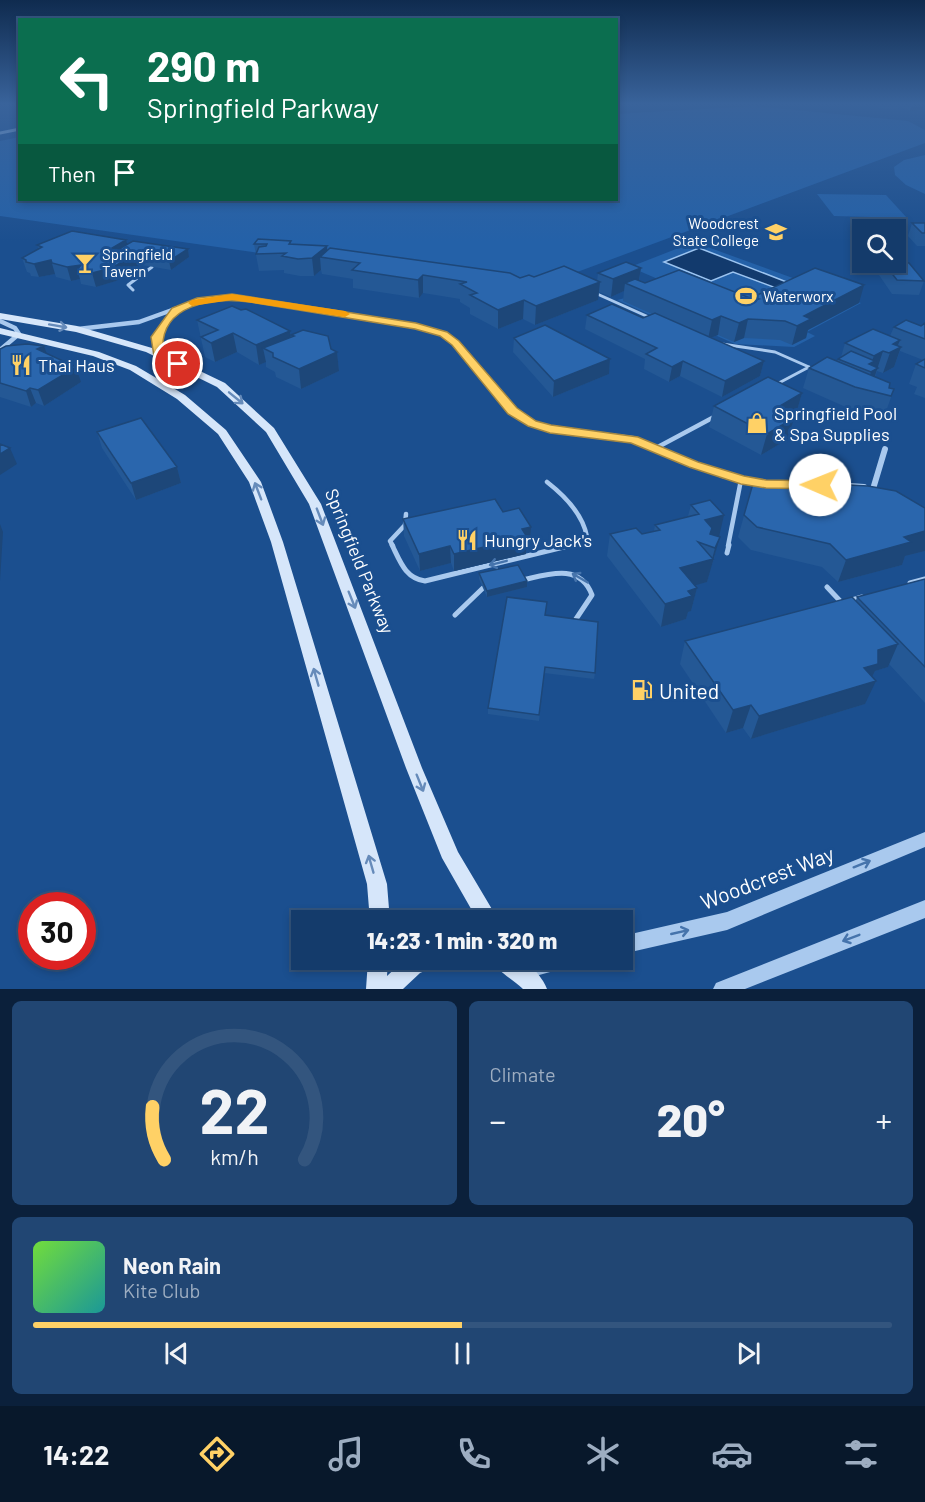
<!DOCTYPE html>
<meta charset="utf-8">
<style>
body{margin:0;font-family:Barlow,sans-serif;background:#214673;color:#f1f3f6;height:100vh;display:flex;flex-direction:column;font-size:22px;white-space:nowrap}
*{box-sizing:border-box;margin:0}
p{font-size:20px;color:#9dadc1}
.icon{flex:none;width:33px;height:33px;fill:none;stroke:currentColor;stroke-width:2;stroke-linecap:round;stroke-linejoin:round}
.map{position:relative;height:989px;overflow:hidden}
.panel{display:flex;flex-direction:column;gap:12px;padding:12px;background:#0b203b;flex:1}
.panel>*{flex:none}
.banner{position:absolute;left:18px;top:18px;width:600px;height:183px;border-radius:0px;box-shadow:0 3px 9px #0003,0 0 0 2px #33557e;background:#0b6e4f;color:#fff;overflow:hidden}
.fabs{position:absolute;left:852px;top:219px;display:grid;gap:12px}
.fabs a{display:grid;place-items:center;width:54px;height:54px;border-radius:0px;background:#143b6b;box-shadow:0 3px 9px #0003,0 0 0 2px #33557e;font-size:30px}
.speed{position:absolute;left:18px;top:892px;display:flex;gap:12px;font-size:30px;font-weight:700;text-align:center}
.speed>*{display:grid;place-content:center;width:78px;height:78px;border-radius:50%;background:#143b6b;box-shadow:0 3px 9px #0003,0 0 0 2px #33557e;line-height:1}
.speed .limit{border:9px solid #d22;background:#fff;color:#111}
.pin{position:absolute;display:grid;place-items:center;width:51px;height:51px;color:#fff;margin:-26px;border:3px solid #fff;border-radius:50%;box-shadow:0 2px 6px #0007}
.me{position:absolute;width:66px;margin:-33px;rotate:271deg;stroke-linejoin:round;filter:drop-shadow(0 0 4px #0008)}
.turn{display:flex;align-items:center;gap:21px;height:126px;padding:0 30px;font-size:27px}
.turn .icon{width:78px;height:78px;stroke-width:2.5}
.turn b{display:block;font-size:42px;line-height:51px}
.then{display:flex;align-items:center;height:57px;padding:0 30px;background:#0003;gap:12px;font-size:22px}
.big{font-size:45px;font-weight:800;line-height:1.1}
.panel .widget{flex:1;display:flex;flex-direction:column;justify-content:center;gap:9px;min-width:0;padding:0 21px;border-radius:9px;background:#214673}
.panel .dial{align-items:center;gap:0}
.dial svg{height:156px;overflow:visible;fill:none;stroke:#33557e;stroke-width:7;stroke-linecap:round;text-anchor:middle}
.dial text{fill:#f1f3f6;stroke:none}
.song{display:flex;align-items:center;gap:18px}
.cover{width:72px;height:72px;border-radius:9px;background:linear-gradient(135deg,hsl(100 70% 55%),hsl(180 70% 35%))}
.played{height:6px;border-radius:3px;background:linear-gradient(90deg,#ffd166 50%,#33557e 50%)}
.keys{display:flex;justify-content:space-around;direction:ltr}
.heat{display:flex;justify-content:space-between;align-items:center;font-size:33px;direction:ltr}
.panel .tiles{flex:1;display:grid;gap:12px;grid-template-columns:1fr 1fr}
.widget:last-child{grid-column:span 2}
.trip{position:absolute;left:291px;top:910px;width:342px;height:60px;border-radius:0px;background:#143b6b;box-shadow:0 3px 9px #0003,0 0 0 2px #33557e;font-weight:800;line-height:60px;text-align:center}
.menu{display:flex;height:96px;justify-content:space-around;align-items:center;background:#08182b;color:#9dadc1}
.menu .icon{width:42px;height:42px}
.menu .current{color:#ffd166}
.menu b{font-size:27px;color:#f1f3f6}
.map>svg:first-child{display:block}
.green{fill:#2461a8}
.water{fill:#123a6d;stroke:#9cc4f0;stroke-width:1.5}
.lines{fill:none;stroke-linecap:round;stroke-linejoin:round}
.service-far2{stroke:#a9c9ee;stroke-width:3}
.service-far1{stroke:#a9c9ee;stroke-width:4.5}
.service{stroke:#a9c9ee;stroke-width:5}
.minor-far2{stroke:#a9c9ee;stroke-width:3}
.minor-far1{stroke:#a9c9ee;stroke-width:4.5}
.minor{stroke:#a9c9ee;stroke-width:6}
.tertiary{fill:#a9c9ee;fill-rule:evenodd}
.secondary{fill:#d6e6fa;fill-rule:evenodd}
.wall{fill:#245895}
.shaded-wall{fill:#1d4779}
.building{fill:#2a66ad;stroke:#1d4779;stroke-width:1.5}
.oneway{stroke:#668bba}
.oneway2{stroke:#4674ac}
.route{fill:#ffd166;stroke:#a68842;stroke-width:1.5}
.slow{fill:#f59e0b}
.labels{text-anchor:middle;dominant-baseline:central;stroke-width:6;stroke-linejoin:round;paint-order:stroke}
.far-poi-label{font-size:15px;fill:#fff;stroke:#1b4f8f;text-anchor:start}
.poi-label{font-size:18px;fill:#fff;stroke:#1b4f8f;text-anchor:start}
.street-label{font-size:18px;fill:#fff;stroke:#1b4f8f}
.near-poi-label{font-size:21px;fill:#fff;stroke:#1b4f8f;text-anchor:start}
.near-street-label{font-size:21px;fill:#fff;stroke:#1b4f8f}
</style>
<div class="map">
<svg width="925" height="989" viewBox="0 0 925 989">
<rect width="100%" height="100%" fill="#1b4f8f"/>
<path class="green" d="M754,106L908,121L925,130V143L526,291L0,216V141L19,137L20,200H616L617,114Z
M925,155V194L906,185L895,175L894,167L904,160Z
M817,194L886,195L907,218L834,216Z
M694,242L861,303L807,332L815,336L794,347L735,344L715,335L706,340L617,300L674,286L630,267Z"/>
<path class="water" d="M699,248L797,286L784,291L733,272L711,281L664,262Z"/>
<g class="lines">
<path class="service-far2" d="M133,290L128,285L152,267
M595,293L653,319
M722,344L775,352L809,367
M775,385L809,367"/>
<path class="service-far1" d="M656,448L714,417
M547,482C565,496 583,514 587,537L579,543L566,546
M393,546L390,541L405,525L406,514
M728,546L741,480"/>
<path class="service" d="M392,545C400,561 405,578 425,581L572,545
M727,553L729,545
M523,580C549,574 580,563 592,595L574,622
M910,583L925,579
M827,587L842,603L862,597
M455,615L483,588"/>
<path class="minor-far2" d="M0,133L20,129"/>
<path class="minor-far1" d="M0,321L15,328L19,334L0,350
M78,329L139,322L197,301L232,297L416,326L444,334L455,343L498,393
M158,354L156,337L175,311"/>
<path class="minor" d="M496,391L513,411L532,423L550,429L634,439L722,475L759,483
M835,485L864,487
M873,489L885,449"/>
<path class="tertiary" d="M925,832V847L727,930L622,954V936L727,912Z
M925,900V918L745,989H713L716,983Z
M528,960H570L567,966L561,969L521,980L515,977L512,971L515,965Z"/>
<path class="secondary" d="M0,313L77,326L152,348L225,383L274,428L321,504L422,768L458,852L499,921H478L442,858L406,768L309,504L266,432L217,387L146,352L76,332L0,319Z
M0,328L99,352L136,366L185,395L226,430L261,482L283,542L387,884L390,921H370L367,884L271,542L249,482L218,434L177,399L130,370L93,356L0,334Z
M368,960H388L387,976L404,960H437L434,967L420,973L403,989H366Z
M491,960C500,960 512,958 521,960C531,963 544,980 547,989H523C513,979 495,970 491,960Z"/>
</g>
<path class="wall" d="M839,103H864L862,106Z
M875,103H924L922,110L910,111L899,107L897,110L874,107Z
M912,223H925V246H917L908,236Z
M861,238H862V257L858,250Z
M291,241V245L327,251L520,278L534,277L597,281L598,273L641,268L639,281L645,283L753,299V297L859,303L808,330L806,338L792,345L780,340L744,338L734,342L718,335L711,338L764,361L760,376L722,397L680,376L669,382L644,369L645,359L585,329L587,315L643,318L652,314L623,301L624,291L611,297L599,292L598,300L535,325L523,319L498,329L470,314V308L460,302V299L423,293L419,298L353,288V279L322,274L321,270L314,276H300L284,273V270L259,271L254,244Z
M127,244L188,249L189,257L171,270L142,265L116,281L96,287L81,284L80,279L71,281L56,277L55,274L39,277L31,276L30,273L27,272L22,258L39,249L37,245Z
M896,250L900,255L897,262L924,281L919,295L892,294L879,275L881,267H870L866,262H896Z
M241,310L290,331L291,337V335L331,349L337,352L339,371L301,389L276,377L275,372L266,367V362L259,365L237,352L215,362L205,357L197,320Z
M925,323V398L914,394L917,387L909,384L916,364L923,360L900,351L894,367L883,373L877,371L875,377L889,388L894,389L884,417L848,408L803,388L809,368L837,361L838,359L841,357L845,343L890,336L894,327L921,326Z
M514,338L610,359L609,374L553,397L513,352Z
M0,349L47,354L81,382L44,406L36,403L31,407L0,397Z
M802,393L796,414L791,417L788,439L761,455L709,427L714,406Z
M97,432L177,467L181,483L136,500L102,448Z
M754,480L925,508V551L905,556L902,565L838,582L822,567L751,550L738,537Z
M691,505L719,536L714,559L711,567L707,582L694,585L697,588L691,611L688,612L686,619L661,627L607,556L610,534H642L654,531L655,525L688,516Z
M503,512L531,527L530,544H526V554L454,571L451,563L420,571L404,536L403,519Z
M479,573L527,581V587L487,597L479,579Z
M925,579V703L889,664L888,667L875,671L872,677L865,704L751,739L743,728L726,733L680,664L685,641L856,600L857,597Z
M546,615L595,673L594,679L544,673L539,721L488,714V708Z"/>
<path class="shaded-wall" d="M913,103H924L922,110L910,111Z
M126,240L130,253L112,248Z
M327,246L328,258L320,257L321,270L314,276L312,258Z
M188,249L189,257L171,270L169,261Z
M138,252L142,265L116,281L96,287L92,273Z
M51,260L55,274L39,277L34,264Z
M81,265L77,270L80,279L71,281L67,267Z
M641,268L638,285L625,283L624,291L611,297L613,279Z
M423,275V293L419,298L418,280Z
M600,282L598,300L535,325L536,306Z
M864,285L859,303L808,330L806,338L792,345L797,326L804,316Z
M524,300L523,319L498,329V310Z
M721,316L718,335L708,339L712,320Z
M748,319L744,338L734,342L739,323Z
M290,331L292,350L263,348L266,362L259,365L256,345Z
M233,333L237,352L215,362L211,343Z
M900,340L896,350L901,347L894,367L883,373L893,344Z
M44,346L49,360L37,349Z
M883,351L871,388L865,390L871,372L869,364L871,363L874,356Z
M337,352L339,371L301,389L299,369Z
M610,359L609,374L553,397L554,381Z
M683,361L680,376L669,382L672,367Z
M764,361L760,376L722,397L725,381Z
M76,367L81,382L44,406L38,390Z
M30,388L36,403L31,407L26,391Z
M802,393L796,414L769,429L775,409Z
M794,418L788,439L761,455L767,434Z
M10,448L17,464L0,475V454Z
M177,467L181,483L136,500L131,483Z
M724,515L719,537L710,539L705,520Z
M0,524L3,532L0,581Z
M531,527L530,544H526V554L454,571V554L522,529Z
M925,531V551L905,556L902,565L838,582L846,560L904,537Z
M720,537L707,582L675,591L680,568L712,559L715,548Z
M450,546L451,563L420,571L419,554Z
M527,581V587L487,597V591Z
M697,588L691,611L688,612L686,619L661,627L665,604L688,591Z
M898,644L888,667L875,671L869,683L876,681L865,704L751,739L759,716L864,668L878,650Z
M751,705L743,728L726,733L733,710Z"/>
<path class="building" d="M912,223H925V233H922Z
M72,231L126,240L112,248L138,252L112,268L92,273L77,270L81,265L67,267L52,263L51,260L34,264L26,262V260L22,258L42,247L37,245Z
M258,239L291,241L289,244L327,246L312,258L298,259L282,256L286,253L256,254L259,247L266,246L267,244H254Z
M133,241L188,249L169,261L139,256L138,252L119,249Z
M330,248L510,273L520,278L529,275L534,277L564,266L600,282L536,306L524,300L498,310L470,295L477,293L460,284L467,282L423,275L418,280L352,270L360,263L320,257Z
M626,262L641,268L613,279L598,273Z
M883,262L909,263L924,281L897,280Z
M815,268L864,285L804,316L811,319L797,326L785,321L748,319L739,323L721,316L712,320L625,283L635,279L645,283L679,270L755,300L759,299L753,297Z
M612,304L643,318L655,313L764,361L725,381L683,361L672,367L646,354L657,348L587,315Z
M232,306L241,310L246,309L290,331L256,345L233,333L211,343L201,337L218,330L197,320Z
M906,320L921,326L925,323V339L894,327Z
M545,325L610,359L554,381L514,338Z
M873,329L900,340L893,344L901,347L889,353L883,351L874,356L845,343Z
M303,330L328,336L331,349L337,352L299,369L273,357V353L263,348L294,336L291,335Z
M27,344L44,346L37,349L76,367L38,390L30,388L26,391L0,383V349L6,346Z
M851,351L875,361L869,364L878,368L871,372L838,359Z
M827,357L890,383L889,388L894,389L891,396L855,387L809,368Z
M925,359V368L916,364Z
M768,377L802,393L775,409L794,418L767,434L714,406Z
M141,418L177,467L131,483L97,432Z
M0,444L10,448L0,454Z
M754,480L868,486L896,491L925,508V531L904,537L911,542L846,560L830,544L757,527L744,515Z
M495,499L503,512L519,508L531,527L522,529L527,537L454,554L450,546L419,554L403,519Z
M710,500L724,515L705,520L712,528L710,534L720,537L715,548L698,542L713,559L680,568L697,588L688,591L692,596L665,604L610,534L636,528L642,534L660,530L655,525L699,514L691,505Z
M518,565L527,581L487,591L479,573Z
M925,579V667L857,597Z
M507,597L547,602L545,615L598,622L595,673L545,667L539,715L488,708Z
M852,597L898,644L878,650V664L864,668L876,681L759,716L751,705L733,710L685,641Z"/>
<defs><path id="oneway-shaft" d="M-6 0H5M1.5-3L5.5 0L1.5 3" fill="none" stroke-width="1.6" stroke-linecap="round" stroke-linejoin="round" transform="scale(1.5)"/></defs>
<g class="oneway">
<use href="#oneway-shaft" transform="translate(58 326) rotate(10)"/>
<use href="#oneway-shaft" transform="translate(236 398) rotate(39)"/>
<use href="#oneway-shaft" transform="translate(258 491) rotate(-111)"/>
<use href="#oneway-shaft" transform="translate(320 517) rotate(69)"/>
<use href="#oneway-shaft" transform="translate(352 600) rotate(68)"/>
<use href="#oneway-shaft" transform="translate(316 677) rotate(-106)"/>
<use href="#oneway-shaft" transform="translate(420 783) rotate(68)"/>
<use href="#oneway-shaft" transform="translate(371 864) rotate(-106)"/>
</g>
<g class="oneway2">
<use href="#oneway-shaft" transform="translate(498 563) rotate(166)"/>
<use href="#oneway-shaft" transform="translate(580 578) rotate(-150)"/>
<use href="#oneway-shaft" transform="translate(862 864) rotate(-22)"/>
<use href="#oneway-shaft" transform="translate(680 932) rotate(-13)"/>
<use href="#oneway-shaft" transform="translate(851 938) rotate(159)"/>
</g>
<linearGradient id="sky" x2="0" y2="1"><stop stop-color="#0f2b4f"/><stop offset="0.43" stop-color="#39639b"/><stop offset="1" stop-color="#39639b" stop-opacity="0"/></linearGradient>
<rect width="925" height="241" fill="url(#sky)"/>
<path class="route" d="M232,294L416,323L447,332L459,341L517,408L536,421L551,425L638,437L698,462L744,476L766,480L820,481L827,485L820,489L766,488L741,484L689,467L631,443L550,433L528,426L508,414L452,345L440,336L415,329L250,302C213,297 159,304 163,352L182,362V367H175L154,356L151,337L172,308L197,298Z"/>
<path class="slow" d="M232,294L345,311L350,314L345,317L232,300L192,306L188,303L192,300Z"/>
<defs>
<symbol id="school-bare" viewBox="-9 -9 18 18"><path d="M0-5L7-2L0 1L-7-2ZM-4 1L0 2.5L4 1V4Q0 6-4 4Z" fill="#ffd166" stroke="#1b4f8f" stroke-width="2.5" paint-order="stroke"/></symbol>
<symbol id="bar-bare" viewBox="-9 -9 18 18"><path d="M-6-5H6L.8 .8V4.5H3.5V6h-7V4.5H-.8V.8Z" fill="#ffd166" stroke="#1b4f8f" stroke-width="2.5" paint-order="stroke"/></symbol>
<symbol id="stadium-bare" viewBox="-9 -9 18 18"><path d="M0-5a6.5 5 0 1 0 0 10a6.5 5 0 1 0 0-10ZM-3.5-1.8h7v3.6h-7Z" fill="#ffd166" stroke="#1b4f8f" stroke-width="2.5" paint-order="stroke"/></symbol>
<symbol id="restaurant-bare" viewBox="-9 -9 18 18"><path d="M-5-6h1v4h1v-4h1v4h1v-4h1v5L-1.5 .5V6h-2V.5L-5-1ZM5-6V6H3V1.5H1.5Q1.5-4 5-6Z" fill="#ffd166" stroke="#1b4f8f" stroke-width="2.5" paint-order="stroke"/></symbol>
<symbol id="shop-bare" viewBox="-9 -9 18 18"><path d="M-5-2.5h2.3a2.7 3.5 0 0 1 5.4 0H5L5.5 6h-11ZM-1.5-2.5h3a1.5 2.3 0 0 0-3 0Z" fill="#ffd166" stroke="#1b4f8f" stroke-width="2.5" paint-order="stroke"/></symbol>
<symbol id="fuel-bare" viewBox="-9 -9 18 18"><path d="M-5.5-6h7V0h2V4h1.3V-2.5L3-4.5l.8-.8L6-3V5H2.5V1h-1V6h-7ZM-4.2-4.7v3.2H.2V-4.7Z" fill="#ffd166" stroke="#1b4f8f" stroke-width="2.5" paint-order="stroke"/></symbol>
</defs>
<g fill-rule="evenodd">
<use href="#school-bare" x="761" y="217" width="30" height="30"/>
<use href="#bar-bare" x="70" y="248" width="30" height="30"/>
<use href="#stadium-bare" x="731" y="281" width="30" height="30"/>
<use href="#restaurant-bare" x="6" y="350" width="30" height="30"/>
<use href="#shop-bare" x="742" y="408" width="30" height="30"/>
<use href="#restaurant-bare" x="452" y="525" width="30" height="30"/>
<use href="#fuel-bare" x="627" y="675" width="30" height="30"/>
</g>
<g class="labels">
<g class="far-poi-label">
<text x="759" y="223" text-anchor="end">Woodcrest<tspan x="759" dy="17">State College</tspan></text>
<text x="102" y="254">Springfield<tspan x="102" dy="17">Tavern</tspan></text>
<text x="763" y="296">Waterworx</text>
</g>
<g class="poi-label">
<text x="38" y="365">Thai Haus</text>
<text x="774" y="413">Springfield Pool<tspan x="774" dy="21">&amp; Spa Supplies</tspan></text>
<text x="484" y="540">Hungry Jack's</text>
</g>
<g class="street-label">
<text transform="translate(360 561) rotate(68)">Springfield Parkway</text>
</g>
<g class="near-poi-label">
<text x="659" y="690">United</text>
</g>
<g class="near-street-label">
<text transform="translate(767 877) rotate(-21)">Woodcrest Way</text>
</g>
</g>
</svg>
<div class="fabs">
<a><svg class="icon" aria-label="search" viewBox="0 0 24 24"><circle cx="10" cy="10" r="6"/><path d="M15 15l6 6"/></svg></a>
</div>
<div class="speed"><div class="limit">30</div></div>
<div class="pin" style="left:178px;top:364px;background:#d93025"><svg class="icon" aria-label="arrive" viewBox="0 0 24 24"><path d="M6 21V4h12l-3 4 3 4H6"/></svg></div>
<svg class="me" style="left:820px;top:485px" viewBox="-20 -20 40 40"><circle r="19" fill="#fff"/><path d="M0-13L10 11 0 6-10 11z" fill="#ffd166"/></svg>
<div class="trip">14:23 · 1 min · 320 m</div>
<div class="banner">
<div class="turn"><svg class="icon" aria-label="left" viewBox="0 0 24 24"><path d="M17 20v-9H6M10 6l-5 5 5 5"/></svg><div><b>290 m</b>Springfield Parkway</div></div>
<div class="then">Then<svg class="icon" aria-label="arrive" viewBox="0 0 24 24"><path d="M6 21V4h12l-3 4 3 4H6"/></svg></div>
</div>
</div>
<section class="panel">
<div class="tiles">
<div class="widget dial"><svg viewBox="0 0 100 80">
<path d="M14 69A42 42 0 1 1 86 69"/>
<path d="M14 69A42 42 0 0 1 8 42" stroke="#ffd166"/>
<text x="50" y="56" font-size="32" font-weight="700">22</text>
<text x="50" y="72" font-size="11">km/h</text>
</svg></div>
<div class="widget"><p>Climate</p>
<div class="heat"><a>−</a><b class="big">20°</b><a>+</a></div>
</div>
<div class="widget">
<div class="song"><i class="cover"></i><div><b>Neon Rain</b><p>Kite Club</p></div></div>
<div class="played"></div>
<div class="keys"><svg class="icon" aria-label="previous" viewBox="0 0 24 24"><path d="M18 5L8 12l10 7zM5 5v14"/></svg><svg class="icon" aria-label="pause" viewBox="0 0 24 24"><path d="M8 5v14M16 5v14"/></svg><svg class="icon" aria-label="next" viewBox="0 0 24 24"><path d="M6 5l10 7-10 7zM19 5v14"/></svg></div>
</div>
</div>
</section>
<nav class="menu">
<b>14:22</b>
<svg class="icon current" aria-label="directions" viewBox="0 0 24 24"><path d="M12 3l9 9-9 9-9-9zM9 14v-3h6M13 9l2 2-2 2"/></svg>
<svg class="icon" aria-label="music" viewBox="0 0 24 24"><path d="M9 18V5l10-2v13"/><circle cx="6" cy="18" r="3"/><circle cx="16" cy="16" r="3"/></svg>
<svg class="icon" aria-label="phone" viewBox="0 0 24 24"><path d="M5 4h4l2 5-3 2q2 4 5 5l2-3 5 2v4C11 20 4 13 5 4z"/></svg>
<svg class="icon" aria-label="climate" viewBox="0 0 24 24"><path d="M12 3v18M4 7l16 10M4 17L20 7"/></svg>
<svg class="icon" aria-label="car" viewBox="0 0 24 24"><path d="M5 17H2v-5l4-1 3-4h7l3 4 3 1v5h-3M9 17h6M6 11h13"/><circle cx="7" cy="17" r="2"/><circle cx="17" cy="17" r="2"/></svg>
<svg class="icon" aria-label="filters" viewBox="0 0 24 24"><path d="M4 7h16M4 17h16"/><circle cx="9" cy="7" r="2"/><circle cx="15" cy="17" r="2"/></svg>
</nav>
